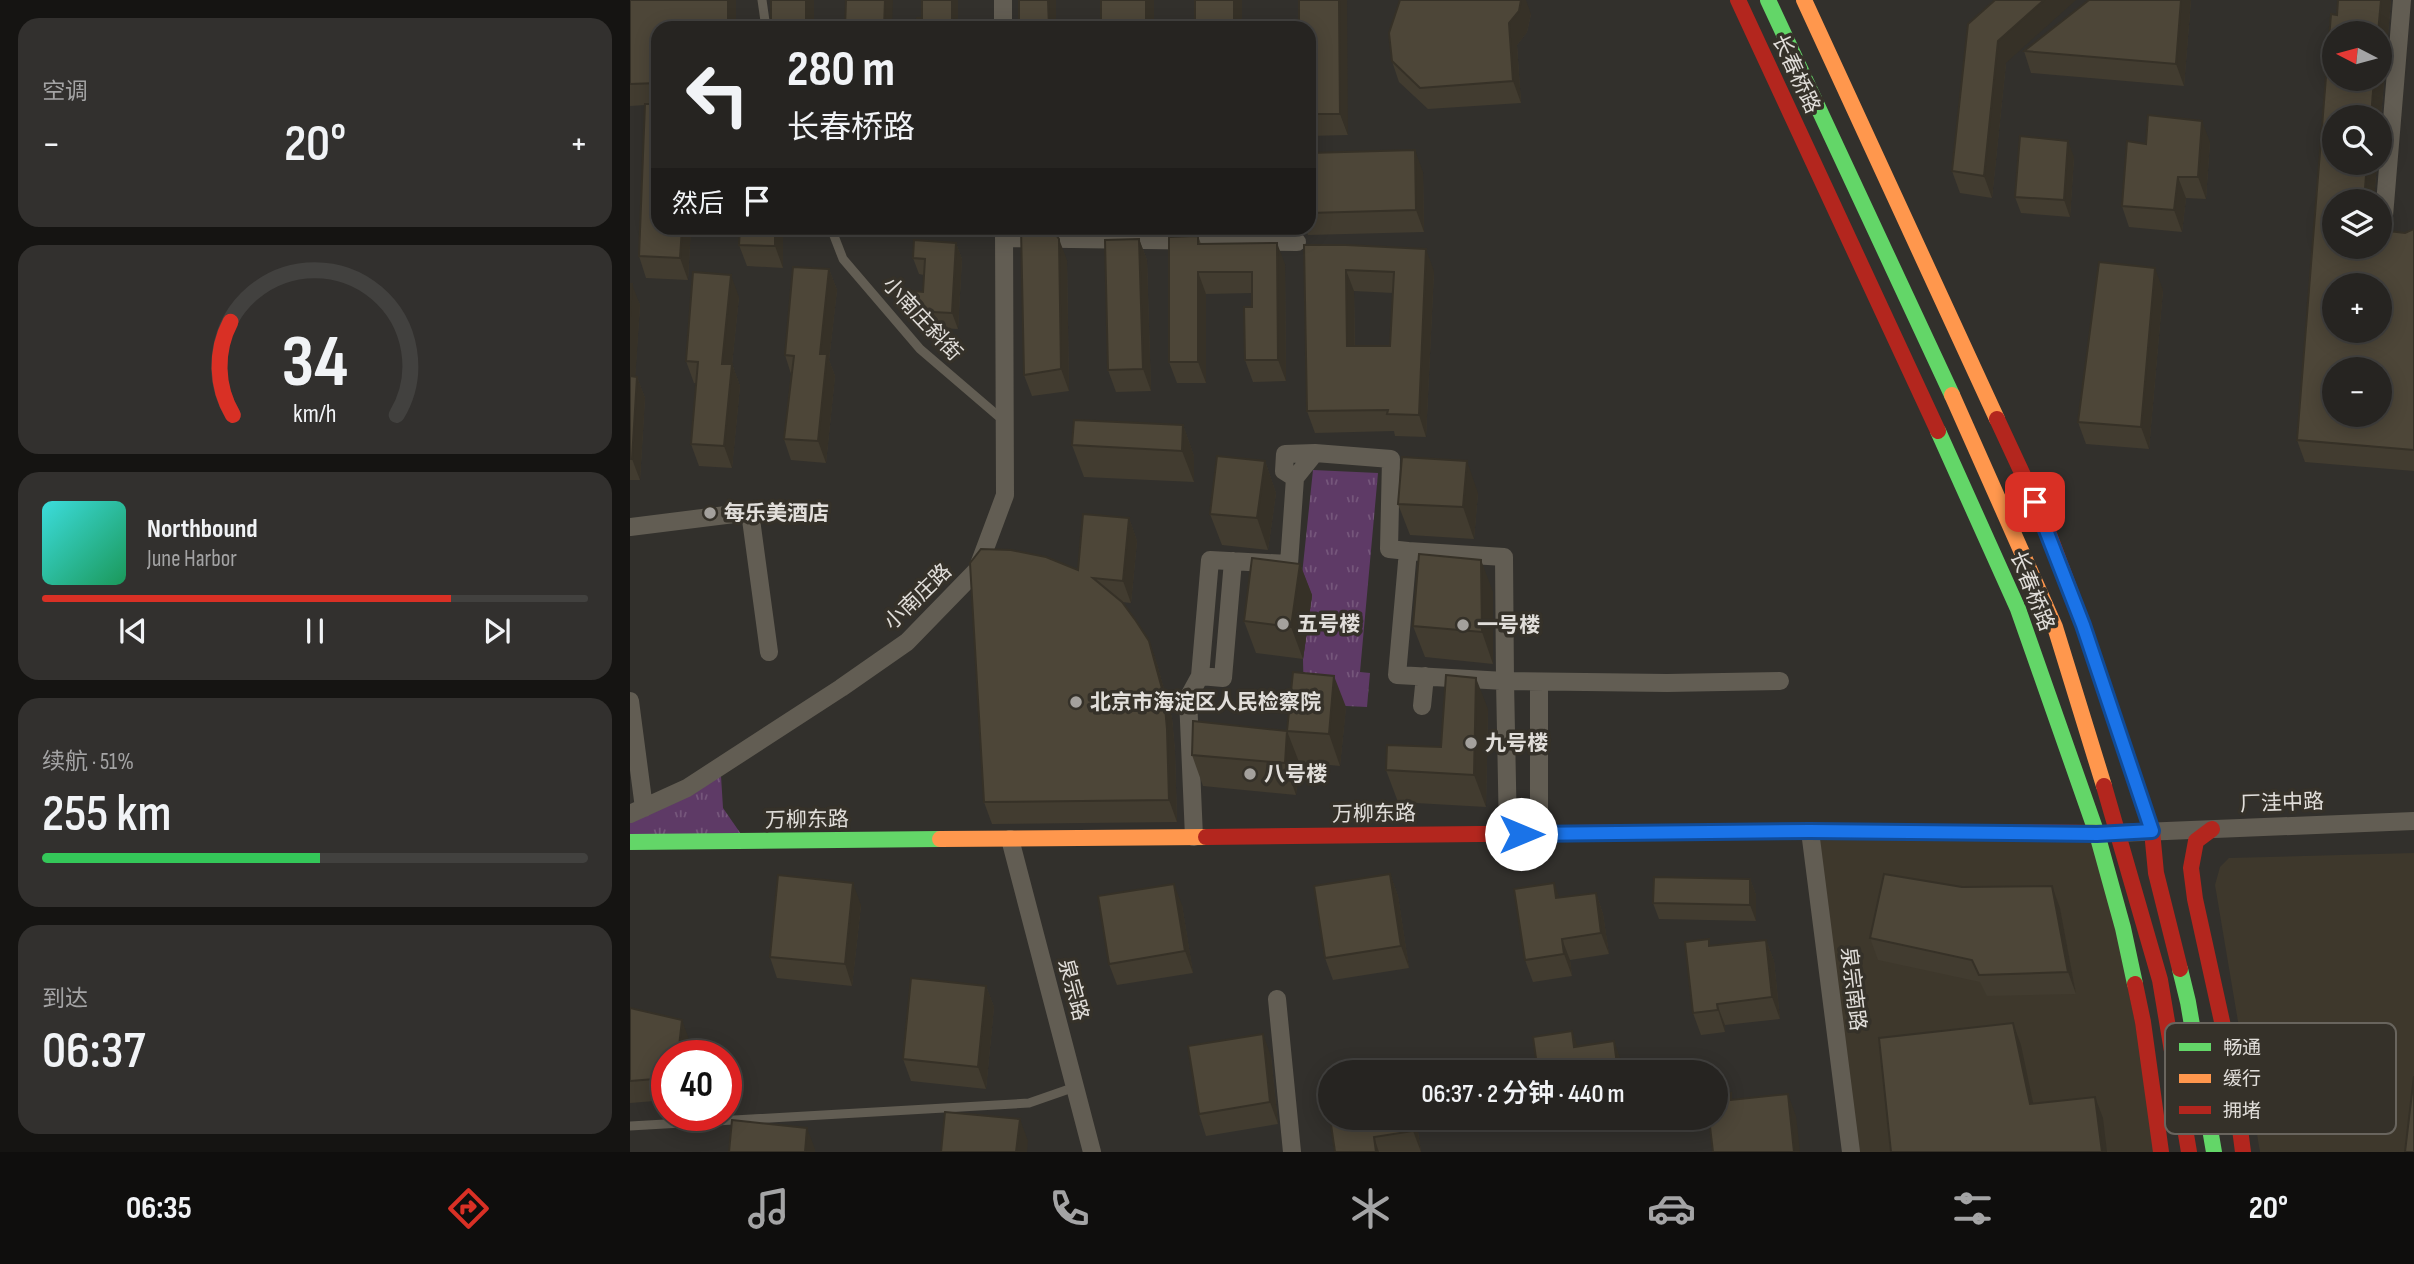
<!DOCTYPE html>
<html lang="zh">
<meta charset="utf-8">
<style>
body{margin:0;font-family:"Sofia Sans Condensed","Noto Sans SC",sans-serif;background:#32302e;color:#f1f3f6;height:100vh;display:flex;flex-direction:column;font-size:26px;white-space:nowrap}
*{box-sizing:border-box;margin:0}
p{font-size:23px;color:#a4a4a5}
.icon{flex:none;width:38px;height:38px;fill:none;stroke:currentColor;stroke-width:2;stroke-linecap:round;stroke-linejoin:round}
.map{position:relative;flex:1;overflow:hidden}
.side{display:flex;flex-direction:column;gap:18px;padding:18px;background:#151412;width:630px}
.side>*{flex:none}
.guide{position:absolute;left:21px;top:21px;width:665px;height:214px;border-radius:21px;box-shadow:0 4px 18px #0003,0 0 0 2px #42413f;background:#262421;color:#f1f3f6;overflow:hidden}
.needle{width:46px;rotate:276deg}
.fabs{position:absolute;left:1692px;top:21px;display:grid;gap:14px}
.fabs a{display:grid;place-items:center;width:70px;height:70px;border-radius:50%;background:#262421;box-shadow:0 4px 18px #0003,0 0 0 2px #42413f;font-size:35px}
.speed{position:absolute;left:21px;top:1040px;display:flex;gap:14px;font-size:35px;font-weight:700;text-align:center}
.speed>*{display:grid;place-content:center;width:91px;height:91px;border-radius:50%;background:#262421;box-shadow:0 4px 18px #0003,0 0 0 2px #42413f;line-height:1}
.speed .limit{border:10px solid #d22;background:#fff;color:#111}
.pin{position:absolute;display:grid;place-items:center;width:60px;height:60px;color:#fff;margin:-30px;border-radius:14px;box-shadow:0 4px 10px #0006}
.me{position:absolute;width:77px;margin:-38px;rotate:90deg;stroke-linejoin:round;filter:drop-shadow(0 0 5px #0008)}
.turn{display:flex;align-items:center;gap:24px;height:147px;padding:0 21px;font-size:32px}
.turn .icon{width:91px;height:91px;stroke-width:2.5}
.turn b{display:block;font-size:49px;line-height:60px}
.then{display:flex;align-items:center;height:66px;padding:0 21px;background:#0003;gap:14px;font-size:26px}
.big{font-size:52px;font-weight:600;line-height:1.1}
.side .card{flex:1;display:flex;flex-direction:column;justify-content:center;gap:10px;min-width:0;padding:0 24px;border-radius:21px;background:#32302e}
.side .dial{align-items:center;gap:0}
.dial svg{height:182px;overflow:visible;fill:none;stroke:#42413f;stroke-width:7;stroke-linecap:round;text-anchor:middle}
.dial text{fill:#f1f3f6;stroke:none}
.song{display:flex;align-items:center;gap:21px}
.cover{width:84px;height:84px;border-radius:10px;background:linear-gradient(135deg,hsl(180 70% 55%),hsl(150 70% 35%))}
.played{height:7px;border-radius:4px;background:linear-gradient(90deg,#d93025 75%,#42413f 75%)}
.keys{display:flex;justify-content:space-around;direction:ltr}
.heat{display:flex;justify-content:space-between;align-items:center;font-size:38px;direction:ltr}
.charge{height:10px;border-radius:5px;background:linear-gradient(90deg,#34c759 51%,#42413f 0)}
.trip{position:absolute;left:688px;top:1060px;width:410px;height:70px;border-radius:35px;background:#262421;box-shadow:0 4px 18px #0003,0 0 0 2px #42413f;font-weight:600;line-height:70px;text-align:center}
.menu{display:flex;height:112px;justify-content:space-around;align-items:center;background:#0f0e0d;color:#a4a4a5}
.menu .icon{width:49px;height:49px}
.menu .current{color:#d93025}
.menu b{font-size:32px;color:#f1f3f6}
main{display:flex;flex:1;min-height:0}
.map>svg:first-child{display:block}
.built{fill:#3e382c}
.grass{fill:url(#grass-tufts)}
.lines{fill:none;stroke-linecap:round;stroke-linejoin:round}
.lane{stroke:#625d53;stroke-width:9}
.street{stroke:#625d53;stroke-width:18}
.fast{stroke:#63d668;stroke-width:16}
.slow{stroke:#ff974d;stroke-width:16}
.jam{stroke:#b3261e;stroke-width:16}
.wall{fill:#423c30;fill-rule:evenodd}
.shaded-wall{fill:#363127}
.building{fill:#4d4638;stroke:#363127;stroke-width:2;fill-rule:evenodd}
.route-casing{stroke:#114b97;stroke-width:18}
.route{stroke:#1a73e8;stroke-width:12}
.poi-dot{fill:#a4a19d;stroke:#353129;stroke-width:2.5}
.labels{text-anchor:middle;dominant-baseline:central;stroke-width:7;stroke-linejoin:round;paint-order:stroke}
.street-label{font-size:21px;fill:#e1deda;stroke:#353129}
.poi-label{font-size:21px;font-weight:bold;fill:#e1deda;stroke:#353129;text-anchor:start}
.key{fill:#353129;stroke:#69655e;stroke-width:2}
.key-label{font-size:19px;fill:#e1deda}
</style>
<main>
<section class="side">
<div class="card"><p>空调</p>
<div class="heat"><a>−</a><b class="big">20°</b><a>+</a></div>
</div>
<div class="card dial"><svg viewBox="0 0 100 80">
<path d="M14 69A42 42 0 1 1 86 69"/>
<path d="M14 69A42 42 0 0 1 13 28" stroke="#d93025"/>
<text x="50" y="56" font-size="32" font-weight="700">34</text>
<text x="50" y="72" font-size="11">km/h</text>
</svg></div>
<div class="card">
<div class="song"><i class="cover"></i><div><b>Northbound</b><p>June Harbor</p></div></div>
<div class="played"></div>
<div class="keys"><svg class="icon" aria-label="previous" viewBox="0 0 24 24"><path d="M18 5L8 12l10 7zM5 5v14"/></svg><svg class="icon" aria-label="pause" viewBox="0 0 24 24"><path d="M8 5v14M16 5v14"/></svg><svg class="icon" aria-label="next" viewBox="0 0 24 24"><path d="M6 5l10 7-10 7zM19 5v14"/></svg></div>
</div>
<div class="card"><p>续航 · 51%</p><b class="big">255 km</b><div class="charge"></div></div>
<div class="card"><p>到达</p><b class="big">06:37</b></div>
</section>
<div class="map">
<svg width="1784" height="1152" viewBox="0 0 1784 1152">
<defs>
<pattern id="grass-tufts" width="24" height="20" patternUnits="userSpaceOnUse" patternTransform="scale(1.75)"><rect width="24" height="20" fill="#5e3a66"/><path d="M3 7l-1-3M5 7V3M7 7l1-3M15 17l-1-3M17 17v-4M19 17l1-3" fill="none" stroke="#75567b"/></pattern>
</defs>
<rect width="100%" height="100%" fill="#32302c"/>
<path class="built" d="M1180,831L1467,834L1531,1152H1221Z
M1784,853V1152H1630L1585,885L1590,867L1599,858Z"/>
<path class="grass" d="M683,470L748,473L730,672L740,673L737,707L674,704L673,659L682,596L670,594Z
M91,776L93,808L113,837L0,835V823Z"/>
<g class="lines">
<path class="lane" d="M132,0L136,28
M201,228L213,259L290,349L374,421
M0,1126L399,1103L445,1087"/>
<path class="street" d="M373,0V28
M1772,0L1752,240L1784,243
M374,238L667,242
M665,478L654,471L655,454L685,453
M0,527L120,512L139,652
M778,551L874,557L875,681L1037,683L1150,681
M570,676L593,678L603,561
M0,701L14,808
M792,706L795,676
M0,814L57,788L211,688L277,642L347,570L375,495L374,228
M1180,831L1221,1152
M1488,833L1784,821
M909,834V682
M564,837L558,698L570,676L580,560L659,564L665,478L685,453L761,459L759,549L778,551L767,675L875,681L878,834
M380,839L462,1152
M647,999L662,1152"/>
<path class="fast" d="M1138,0L1322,395
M1308,431L1388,609L1467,834L1493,928L1505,984
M1032,832H1339
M0,842L310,839
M1550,969L1558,1002L1584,1152"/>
<path class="slow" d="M1174,0L1367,419
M1322,395L1425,627L1474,786
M310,839L576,837"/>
<path class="jam" d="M1108,0L1308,431
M1367,419L1413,518L1453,625L1522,831L1526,873L1550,969
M1474,786L1530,980L1559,1152
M1582,829L1566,841L1561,868L1565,899L1602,1067L1613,1152
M1339,832L1488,833
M576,837L1032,832
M1505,984L1513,1022L1531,1152"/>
</g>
<path class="wall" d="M0,0L28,28V228H61L58,280L16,278L9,256L15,105L0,106Z
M669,0L718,135L679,136V28Z
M1459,0H1561L1554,86L1401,73L1394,51Z
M1708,0H1761L1750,128L1704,163H1747L1744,201L1704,247L1775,233L1784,229V471L1675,462L1667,440Z
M901,14L897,32L887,45L891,103L798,109L769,82L762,61Z
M1376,63L1362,198L1330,193L1322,171Z
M1580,142L1576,199L1556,198L1552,232L1499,227L1492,206L1516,144Z
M679,153L793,172L794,232L678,235L675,228H679Z
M1444,157L1440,217L1391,213L1385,197Z
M153,228V268L117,266L109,245Z
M568,236L571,244L655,264L656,381L623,382L615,360L622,307V293L576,294V383H547L539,362Z
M509,239L517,260L521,391L486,392L478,370Z
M326,243L332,259L328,329L288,327L282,311L293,292L294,275L289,274L283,258Z
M674,245L804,271L796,437L765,436L764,431L685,433L677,411ZM724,291L763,293L760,346H725Z
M437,260L439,391L402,396L394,375Z
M199,269L207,290L199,360L205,376L196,463L161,460L154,439L161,374L155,355Z
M0,284L10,305L5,377H7L15,398L10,480H0Z
M1533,290L1519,449L1456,444L1448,422Z
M109,297L102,364L110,386L102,468L69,466L61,444L67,383H64L56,361Z
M553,425L564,456V482L454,477L442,445Z
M635,461L646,493L638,550L592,545L580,514Z
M848,493L844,539L780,535L768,504Z
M499,518L507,541L501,603L492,602L519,641L527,664L542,718L545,751L547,822L362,824L354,802L448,570Z
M670,564L682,595L673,659L626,653L614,621Z
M863,592V664L795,657L783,626Z
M716,707L710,766L669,762L666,795L573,786L562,755L657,731Z
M858,709L856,807L768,802L756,770L811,747Z
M760,874L768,896L779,968L703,980L695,958Z
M1120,879L1126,895V921L1029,919L1023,903Z
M924,883L929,898L966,893L973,914L979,954L940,960L942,976L903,982L895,960Z
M231,905L222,986L147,978L140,957Z
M552,905L563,973L487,985L479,964Z
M1430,908L1446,994L1357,996L1350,982L1248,960L1240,938Z
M1136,940L1144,961L1150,1019L1095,1025V1032L1071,1035L1063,1013L1081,946Z
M356,986L364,1007L356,1089L281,1081L273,1059Z
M0,1008L60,1042L37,1055V1100L0,1103Z
M641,1056L648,1124L576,1136L569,1114Z
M700,1118H786L791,1152H705Z
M916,1118H960L961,1125L921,1130Z"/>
<path class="shaded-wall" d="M98,0H106V28H98Z
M176,0H184V28H176Z
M255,0H263L262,28H254Z
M322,0H328V28L322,19Z
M418,0H426V28H419Z
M516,0H524V28H516Z
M604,0H612V28H604Z
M709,0H717L718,135L710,114Z
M891,0H896L901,14L897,32L887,45L891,103L883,81L879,23Z
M1414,0H1446L1376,63L1362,198L1354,176L1368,41Z
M1551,0H1561L1554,86L1546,64Z
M1751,0H1761L1750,128V117H1741L1744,79H1750V33H1748Z
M1572,121L1580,142L1576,199L1568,177Z
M1438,141L1444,157L1440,217L1434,200Z
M785,150L793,172L794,232L786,210Z
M1737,163H1747L1744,201H1734Z
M1548,177L1556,198L1552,232L1544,210Z
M52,228H61L58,280L50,258Z
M145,228H153V268L145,246Z
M429,239L437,260L439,391L431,369Z
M509,239L517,260L521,391L513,369Z
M326,243L332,259L328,329L322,313Z
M647,243L655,264L656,381L648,360Z
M796,249L804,271L796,437L789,415Z
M1525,268L1533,290L1519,449L1511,427Z
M199,269L207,290L199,360L205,376L196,463L188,441L190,354Z
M716,270L724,291L725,368L717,346Z
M568,272L576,294V383L568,362Z
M101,275L109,297L102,364L110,386L102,468L94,446L92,364Z
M2,284L10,305L4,397L0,386V317Z
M7,377L15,398L10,480L2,459Z
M553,425L564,456V482L552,451Z
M635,461L646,493L638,550L627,518Z
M837,461L848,493L844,539L833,507Z
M499,518L507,541L501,603L493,581Z
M851,560L863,592V664L852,632Z
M670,564L682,595L673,659L661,627Z
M519,641L527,664L542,718L545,751L547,822L539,800Z
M704,676L716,707L710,766L699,734Z
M846,678L858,709L856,807L844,775Z
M657,731L669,762L666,795L655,763Z
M760,874L768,896L779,968L771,946Z
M1120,879L1126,895V921L1120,905Z
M223,883L231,905L222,986L215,964Z
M924,883L932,904L926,898Z
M544,884L552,905L563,973L555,951Z
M1422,886L1430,908L1446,994L1438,972Z
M966,893L973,914L979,954L971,933Z
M932,939L940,960L942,976L934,954Z
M1136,940L1144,961L1150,1019L1142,997Z
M356,986L364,1007L356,1089L348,1067Z
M1087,1004L1095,1025V1032L1088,1010Z
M52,1020L60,1042L58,1055H48Z
M1383,1023L1391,1045L1408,1126L1400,1104Z
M942,1031L950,1053L944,1047Z
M633,1034L641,1056L648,1124L640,1102Z
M984,1041L992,1063L993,1073H988Z
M1158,1094L1166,1116L1170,1152H1164Z
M1465,1097L1473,1118L1477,1152H1472Z
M781,1118H786L791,1152L783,1131Z
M390,1119L398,1141L397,1152H386Z
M177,1128L185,1149V1152H175Z
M744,1137L749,1152H746Z"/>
<path class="building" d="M0,0H98V28H28V83L0,84Z
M141,0H176V28H141Z
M216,0H255L254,28H215Z
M292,0H322V19L329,20L328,28H286L287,18H292Z
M389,0H418L419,28H389Z
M471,0H516V28H471Z
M565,0H604V28H565Z
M669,0H709L710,114H679V28H669Z
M770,0H891L889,11L879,23L883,81L790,88L762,61L759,33Z
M1365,0H1414L1368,41L1354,176L1322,171L1338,24Z
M1459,0H1551L1546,64L1394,51Z
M1708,0H1751L1748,33H1704V79H1744L1741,117H1704V163H1737L1734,201H1704V247H1750V230L1775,233L1784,229V450L1667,440L1701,14L1707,15ZM1704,285H1750V331H1704ZM1704,369H1750V415H1704Z
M15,104H28V228H52L50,258L9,256Z
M1518,115L1572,121L1568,177H1548L1544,210L1492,206L1497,141L1516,144Z
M1390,136L1438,141L1434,200L1385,197Z
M785,150L786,210L679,213V153Z
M110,228H145V246L109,245Z
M391,228H421L429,239L431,369L394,375Z
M568,236V244L647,243L648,360H615L614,307H622V272H568V362H539V237Z
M509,239L513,369L478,370L475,240Z
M284,240L326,243L322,313L282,311L283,291L293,292L295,259L283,258Z
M674,245H716L796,249L789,415L757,414L758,410L677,411ZM716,270L764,272L760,346H717Z
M1469,262L1525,268L1511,427L1448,422Z
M163,267L199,269L190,354H197L188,441L154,439L164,356L155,355Z
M63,272L101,275L92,364H102L94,446L61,444L68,362L56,361Z
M0,284H2L0,317Z
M0,376L7,377L2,459H0Z
M444,420L553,425L552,451L442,445Z
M587,456L635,461L627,518L580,514Z
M772,457L837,461L833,507L768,504Z
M453,514L499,518L493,581L463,578L492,602L506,621L519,641L534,696L537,729L539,800L354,802L340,563L351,549L381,550L416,557L448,570Z
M789,554L851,560L852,632L783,626Z
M622,558L670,564L661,627L614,621Z
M663,672L704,676L699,734L657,731Z
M816,675L846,678L844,775L756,770L757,745L811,747Z
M563,721L657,731L655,763L562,755Z
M760,874L771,946L695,958L684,886Z
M1254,874L1332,887L1422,886L1438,972L1349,975L1342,960L1240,938Z
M148,875L223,883L215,964L140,957Z
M1024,877L1120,879V905L1023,903Z
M924,883L926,898L966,893L971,933L932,939L934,954L895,960L884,889Z
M544,884L555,951L479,964L468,896Z
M1079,939V946L1136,940L1142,997L1087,1004L1088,1010L1063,1013L1055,942Z
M281,978L356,986L348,1067L273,1059Z
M0,1008L52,1020L48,1055H37V1078L0,1081Z
M1383,1023L1400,1104L1465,1097L1472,1152H1261L1249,1038Z
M942,1031L944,1047L984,1041L988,1073H908L903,1037Z
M633,1034L640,1102L569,1114L558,1046Z
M1784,1076V1152H1775Z
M700,1086V1115L696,1087Z
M1101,1093V1100L1158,1094L1164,1152H1083L1079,1118H1085V1095Z
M315,1112L390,1119L386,1152H311Z
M700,1118H781L783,1131L744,1137L746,1152H705Z
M102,1120L177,1128L175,1152H99Z"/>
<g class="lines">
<defs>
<path id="route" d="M891,834L1180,831L1467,834L1522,831L1453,625L1405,502"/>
</defs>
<use href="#route" class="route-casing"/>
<use href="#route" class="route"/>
</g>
<g class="poi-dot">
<circle cx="80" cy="513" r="7"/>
<circle cx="653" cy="624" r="7"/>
<circle cx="833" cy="625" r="7"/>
<circle cx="446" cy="702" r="7"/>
<circle cx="841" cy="743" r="7"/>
<circle cx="620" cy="774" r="7"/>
</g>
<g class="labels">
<g class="street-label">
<text transform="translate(1166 74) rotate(65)">长春桥路</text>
<text transform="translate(292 319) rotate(47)">小南庄斜街</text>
<text transform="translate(1402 591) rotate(68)">长春桥路</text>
<text transform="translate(288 597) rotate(-44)">小南庄路</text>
<text transform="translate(1652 803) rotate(-2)">厂洼中路</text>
<text transform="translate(744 814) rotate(-1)">万柳东路</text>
<text transform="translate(177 820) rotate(-1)">万柳东路</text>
<text transform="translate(1223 989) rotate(83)">泉宗南路</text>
<text transform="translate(443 990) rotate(75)">泉宗路</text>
</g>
<g class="poi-label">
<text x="94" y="513">每乐美酒店</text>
<text x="667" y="624">五号楼</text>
<text x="847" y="625">一号楼</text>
<text x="460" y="702">北京市海淀区人民检察院</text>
<text x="855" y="743">九号楼</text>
<text x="634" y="774">八号楼</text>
</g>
</g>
<rect x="1535" y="1023" width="231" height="111" rx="10" class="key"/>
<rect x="1549" y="1043" width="32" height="8" fill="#63d668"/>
<rect x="1549" y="1074" width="32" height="9" fill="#ff974d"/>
<rect x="1549" y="1106" width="32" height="8" fill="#b3261e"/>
<g class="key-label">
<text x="1593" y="1054">畅通</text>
<text x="1593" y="1085">缓行</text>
<text x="1593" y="1117">拥堵</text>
</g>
</svg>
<div class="fabs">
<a><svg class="needle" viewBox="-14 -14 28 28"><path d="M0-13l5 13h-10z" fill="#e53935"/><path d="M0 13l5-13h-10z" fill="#a4a4a5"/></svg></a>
<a><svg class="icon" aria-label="search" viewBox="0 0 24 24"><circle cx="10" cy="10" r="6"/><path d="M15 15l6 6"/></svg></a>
<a><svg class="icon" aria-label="layers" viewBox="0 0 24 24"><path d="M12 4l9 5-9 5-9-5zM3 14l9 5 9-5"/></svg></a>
<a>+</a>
<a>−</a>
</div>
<div class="speed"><div class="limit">40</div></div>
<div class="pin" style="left:1405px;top:502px;background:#d93025"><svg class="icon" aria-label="arrive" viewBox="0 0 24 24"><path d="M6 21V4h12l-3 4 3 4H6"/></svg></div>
<svg class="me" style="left:891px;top:834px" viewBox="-20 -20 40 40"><circle r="19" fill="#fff"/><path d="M0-13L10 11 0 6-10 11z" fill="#1a73e8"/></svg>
<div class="trip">06:37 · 2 分钟 · 440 m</div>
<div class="guide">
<div class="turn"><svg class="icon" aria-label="left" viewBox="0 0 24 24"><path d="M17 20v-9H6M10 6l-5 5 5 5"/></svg><div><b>280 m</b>长春桥路</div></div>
<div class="then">然后<svg class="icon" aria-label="arrive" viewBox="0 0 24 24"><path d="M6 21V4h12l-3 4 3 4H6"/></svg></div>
</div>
</div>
</main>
<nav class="menu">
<b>06:35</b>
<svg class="icon current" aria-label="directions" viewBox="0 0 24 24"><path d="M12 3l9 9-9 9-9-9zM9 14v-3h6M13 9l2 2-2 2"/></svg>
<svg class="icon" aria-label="music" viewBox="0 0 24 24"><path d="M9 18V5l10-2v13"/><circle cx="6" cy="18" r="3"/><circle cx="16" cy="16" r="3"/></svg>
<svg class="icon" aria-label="phone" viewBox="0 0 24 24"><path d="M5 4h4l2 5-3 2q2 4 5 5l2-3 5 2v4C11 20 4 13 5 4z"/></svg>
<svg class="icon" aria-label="climate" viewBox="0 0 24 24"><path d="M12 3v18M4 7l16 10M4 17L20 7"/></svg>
<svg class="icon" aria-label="car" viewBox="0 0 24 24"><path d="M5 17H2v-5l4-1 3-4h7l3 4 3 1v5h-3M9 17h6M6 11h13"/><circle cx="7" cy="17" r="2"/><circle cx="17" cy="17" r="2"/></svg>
<svg class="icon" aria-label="filters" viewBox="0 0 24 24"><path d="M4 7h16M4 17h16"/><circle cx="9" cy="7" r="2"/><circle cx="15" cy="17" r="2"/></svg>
<b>20°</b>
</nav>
